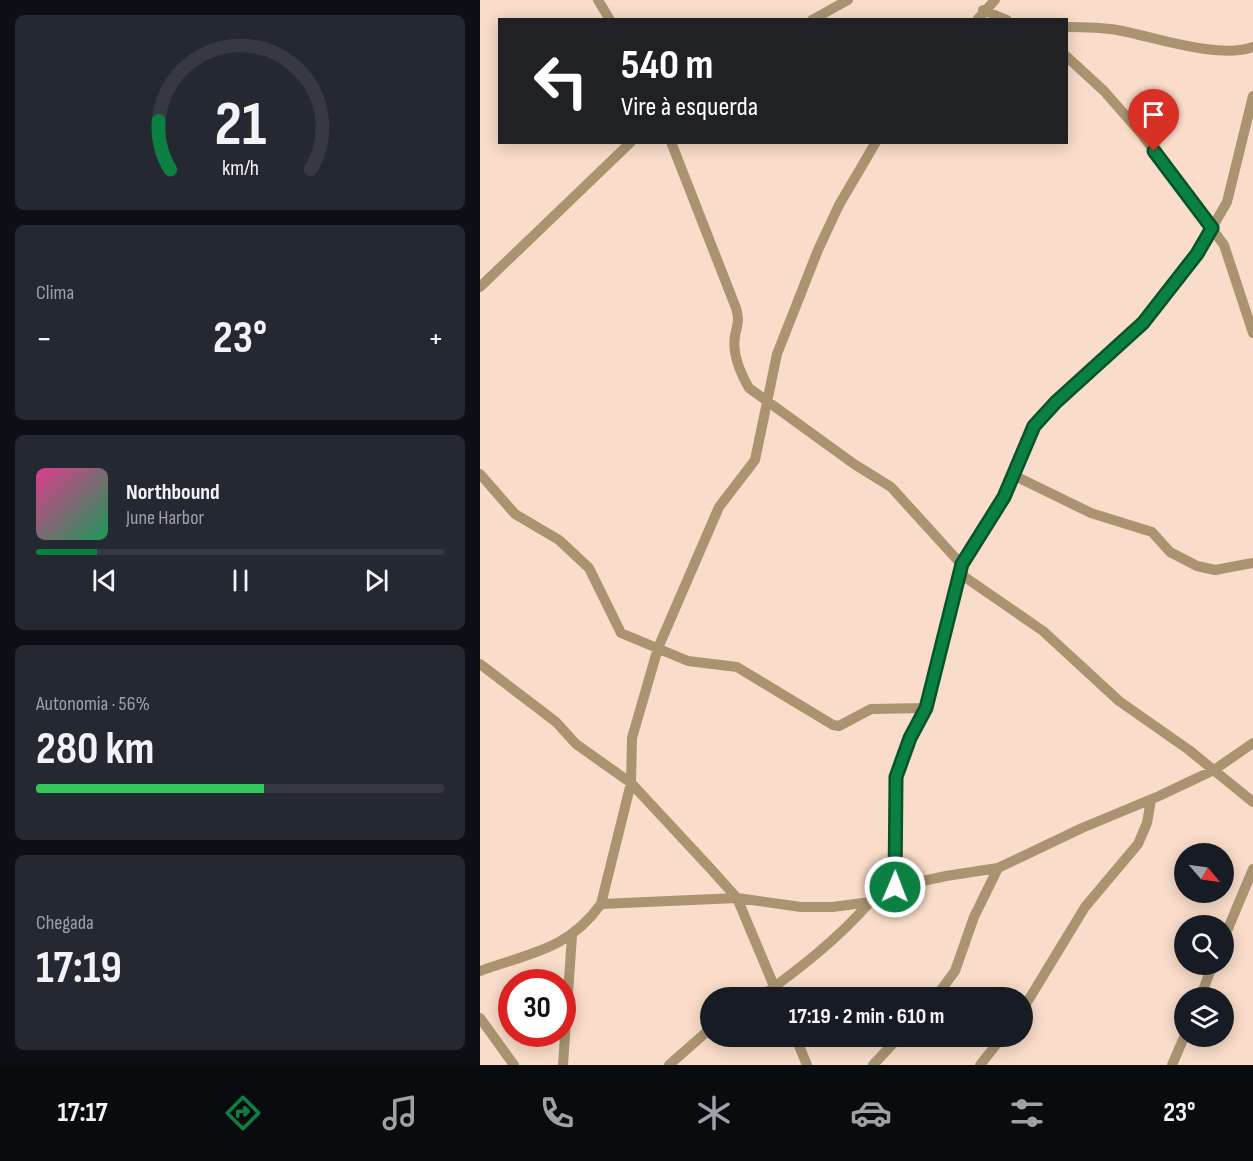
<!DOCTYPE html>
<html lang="pt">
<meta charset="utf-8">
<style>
body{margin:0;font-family:"Sofia Sans Condensed",sans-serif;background:#242831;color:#f1f3f6;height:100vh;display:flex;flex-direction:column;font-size:22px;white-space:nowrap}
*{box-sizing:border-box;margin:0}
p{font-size:20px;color:#9ea1a6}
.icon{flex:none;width:33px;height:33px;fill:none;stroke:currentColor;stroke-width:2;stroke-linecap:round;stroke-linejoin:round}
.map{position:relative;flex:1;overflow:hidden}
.sheet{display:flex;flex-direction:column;gap:15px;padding:15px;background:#0d0f14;width:480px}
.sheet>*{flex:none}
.hud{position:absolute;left:18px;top:18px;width:570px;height:126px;border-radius:0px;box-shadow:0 3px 15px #0003;background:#202124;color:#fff;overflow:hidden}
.needle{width:39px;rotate:119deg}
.buttons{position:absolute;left:694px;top:843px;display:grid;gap:12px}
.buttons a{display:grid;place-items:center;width:60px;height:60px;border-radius:50%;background:#171b24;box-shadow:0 3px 15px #0003;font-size:30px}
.speed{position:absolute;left:18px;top:969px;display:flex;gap:12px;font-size:30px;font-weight:700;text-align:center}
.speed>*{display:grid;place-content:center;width:78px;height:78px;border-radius:50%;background:#171b24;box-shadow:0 3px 15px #0003;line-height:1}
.speed .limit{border:9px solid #d22;background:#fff;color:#111}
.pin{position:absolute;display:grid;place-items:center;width:51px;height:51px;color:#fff;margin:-62px -26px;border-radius:50% 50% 50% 0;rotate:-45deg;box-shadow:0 0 6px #0007}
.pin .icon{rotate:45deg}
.me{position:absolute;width:66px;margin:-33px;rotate:1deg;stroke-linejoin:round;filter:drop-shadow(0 0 4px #0008)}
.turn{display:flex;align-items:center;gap:21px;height:126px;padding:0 24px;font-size:27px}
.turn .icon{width:78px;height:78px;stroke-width:2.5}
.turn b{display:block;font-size:42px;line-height:51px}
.big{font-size:45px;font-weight:700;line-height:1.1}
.sheet .card{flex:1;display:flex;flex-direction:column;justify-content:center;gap:9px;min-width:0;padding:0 21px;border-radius:9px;background:#242831}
.sheet .dial{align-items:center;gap:0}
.dial svg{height:156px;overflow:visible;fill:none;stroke:#363941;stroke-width:7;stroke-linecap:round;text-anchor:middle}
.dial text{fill:#f1f3f6;stroke:none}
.song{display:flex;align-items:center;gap:18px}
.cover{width:72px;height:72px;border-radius:9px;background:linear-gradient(135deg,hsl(330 70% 55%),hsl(150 70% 35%))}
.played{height:6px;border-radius:3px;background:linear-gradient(90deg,#0b8043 15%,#363941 15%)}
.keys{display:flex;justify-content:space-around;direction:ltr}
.heat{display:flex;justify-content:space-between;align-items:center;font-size:33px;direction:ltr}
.charge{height:9px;border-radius:4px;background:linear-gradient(90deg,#34c759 56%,#363941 0)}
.trip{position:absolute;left:220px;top:987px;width:333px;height:60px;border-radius:30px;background:#171b24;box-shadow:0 3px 15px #0003;font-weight:700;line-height:60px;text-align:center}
.dock{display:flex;height:96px;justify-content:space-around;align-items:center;background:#090b0e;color:#9ea1a6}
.dock .icon{width:42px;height:42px}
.dock .on{color:#0b8043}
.dock b{font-size:27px;color:#f1f3f6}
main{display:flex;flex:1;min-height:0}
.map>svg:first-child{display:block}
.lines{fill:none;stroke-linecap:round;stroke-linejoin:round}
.minor{stroke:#a99371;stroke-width:10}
.route-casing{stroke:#07532c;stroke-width:15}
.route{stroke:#0b8043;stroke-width:10}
</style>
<main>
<section class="sheet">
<div class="card dial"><svg viewBox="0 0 100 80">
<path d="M14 69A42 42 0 1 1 86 69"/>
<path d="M14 69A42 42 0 0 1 8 44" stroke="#0b8043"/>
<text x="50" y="56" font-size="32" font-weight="700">21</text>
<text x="50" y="72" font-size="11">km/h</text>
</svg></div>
<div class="card"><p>Clima</p>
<div class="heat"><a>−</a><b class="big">23°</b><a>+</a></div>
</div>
<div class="card">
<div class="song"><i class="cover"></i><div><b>Northbound</b><p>June Harbor</p></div></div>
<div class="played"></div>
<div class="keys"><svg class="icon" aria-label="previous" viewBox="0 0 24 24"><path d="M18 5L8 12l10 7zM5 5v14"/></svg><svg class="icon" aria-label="pause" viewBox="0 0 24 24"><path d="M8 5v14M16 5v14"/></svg><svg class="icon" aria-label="next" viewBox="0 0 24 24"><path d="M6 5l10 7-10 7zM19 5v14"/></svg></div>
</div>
<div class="card"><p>Autonomia · 56%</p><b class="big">280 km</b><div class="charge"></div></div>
<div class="card"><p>Chegada</p><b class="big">17:19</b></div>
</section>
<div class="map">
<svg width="773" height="1065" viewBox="0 0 773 1065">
<rect width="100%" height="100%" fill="#f9dcc9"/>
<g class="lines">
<path class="minor" d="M118,0L130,20
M503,10L527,20
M332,20L368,0
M497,20L515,0
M586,27C603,27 620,27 637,30C672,36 740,60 773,47
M586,56L624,91L660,132L744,245L773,333
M191,142L256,308C260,321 257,325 255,336C252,353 261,374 269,388L374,464L411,487L481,564
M0,287L151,142
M0,474L35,514L79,540L109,568L141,633L208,661L257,667L353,725L359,726L391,709L446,708
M535,476L611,513L672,532L690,552L717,566L735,570L773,563
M479,573L563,631L639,701L709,750L773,802
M0,664L76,722L96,744L151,783L230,868L257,898L299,998
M415,887L416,777L430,739L446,708L481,564L524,497L554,426L576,402L663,323L717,254L747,202L773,96
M121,904L151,783L152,738L178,648L239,507L275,460L297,354L338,250L359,205L396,142
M744,938L773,869
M0,971C50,953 88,950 121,904L257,898L321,907H353L390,902L415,887L466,876L518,868L602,828L679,796L734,770L773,743
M279,998C319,969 358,939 390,902
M455,998L475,971L494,917L518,868
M720,998L733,964
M543,1009L605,907L658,844L667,823L671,800
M0,1018L34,1065
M315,1036L327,1065
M83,1065L92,936
M189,1065L231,1028
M393,1065L420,1036
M500,1065L523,1036
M692,1065L705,1035"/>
</g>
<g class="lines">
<defs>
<path id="route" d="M415,887L416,777L430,738L446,708L482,564L524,497L554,426L576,402L663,323L717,254L732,228L674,151"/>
</defs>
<use href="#route" class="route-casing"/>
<use href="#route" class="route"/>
</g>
</svg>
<div class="buttons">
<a><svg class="needle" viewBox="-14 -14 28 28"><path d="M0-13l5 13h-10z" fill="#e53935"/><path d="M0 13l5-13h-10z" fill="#9ea1a6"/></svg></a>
<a><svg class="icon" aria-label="search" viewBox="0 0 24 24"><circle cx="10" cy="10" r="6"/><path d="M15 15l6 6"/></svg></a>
<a><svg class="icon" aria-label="layers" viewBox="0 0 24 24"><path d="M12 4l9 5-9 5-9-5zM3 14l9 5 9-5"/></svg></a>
</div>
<div class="speed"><div class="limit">30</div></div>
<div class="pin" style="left:674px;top:151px;background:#d93025"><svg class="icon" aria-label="arrive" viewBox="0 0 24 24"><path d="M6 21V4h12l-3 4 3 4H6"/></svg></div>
<svg class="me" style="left:415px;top:887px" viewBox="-20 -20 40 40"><circle r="17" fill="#0b8043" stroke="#fff" stroke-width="3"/><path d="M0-11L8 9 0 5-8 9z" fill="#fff"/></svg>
<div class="trip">17:19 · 2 min · 610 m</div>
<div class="hud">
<div class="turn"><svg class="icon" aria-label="left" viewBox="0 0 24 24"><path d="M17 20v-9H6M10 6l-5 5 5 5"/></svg><div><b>540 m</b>Vire à esquerda</div></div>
</div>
</div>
</main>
<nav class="dock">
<b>17:17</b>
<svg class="icon on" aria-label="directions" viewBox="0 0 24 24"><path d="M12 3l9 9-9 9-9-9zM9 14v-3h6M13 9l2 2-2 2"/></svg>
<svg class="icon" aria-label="music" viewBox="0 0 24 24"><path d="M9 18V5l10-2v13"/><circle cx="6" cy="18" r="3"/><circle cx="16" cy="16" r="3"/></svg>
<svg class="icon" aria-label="phone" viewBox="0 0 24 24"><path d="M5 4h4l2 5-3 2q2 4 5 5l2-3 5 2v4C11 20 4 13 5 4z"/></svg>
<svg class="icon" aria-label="climate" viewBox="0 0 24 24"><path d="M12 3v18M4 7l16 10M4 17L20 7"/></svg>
<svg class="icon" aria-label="car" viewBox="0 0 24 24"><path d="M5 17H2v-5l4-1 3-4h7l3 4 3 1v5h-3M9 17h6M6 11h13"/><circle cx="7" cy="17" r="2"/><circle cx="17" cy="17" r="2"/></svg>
<svg class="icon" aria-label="filters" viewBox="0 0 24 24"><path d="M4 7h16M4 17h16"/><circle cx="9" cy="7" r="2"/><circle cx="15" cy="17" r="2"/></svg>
<b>23°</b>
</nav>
